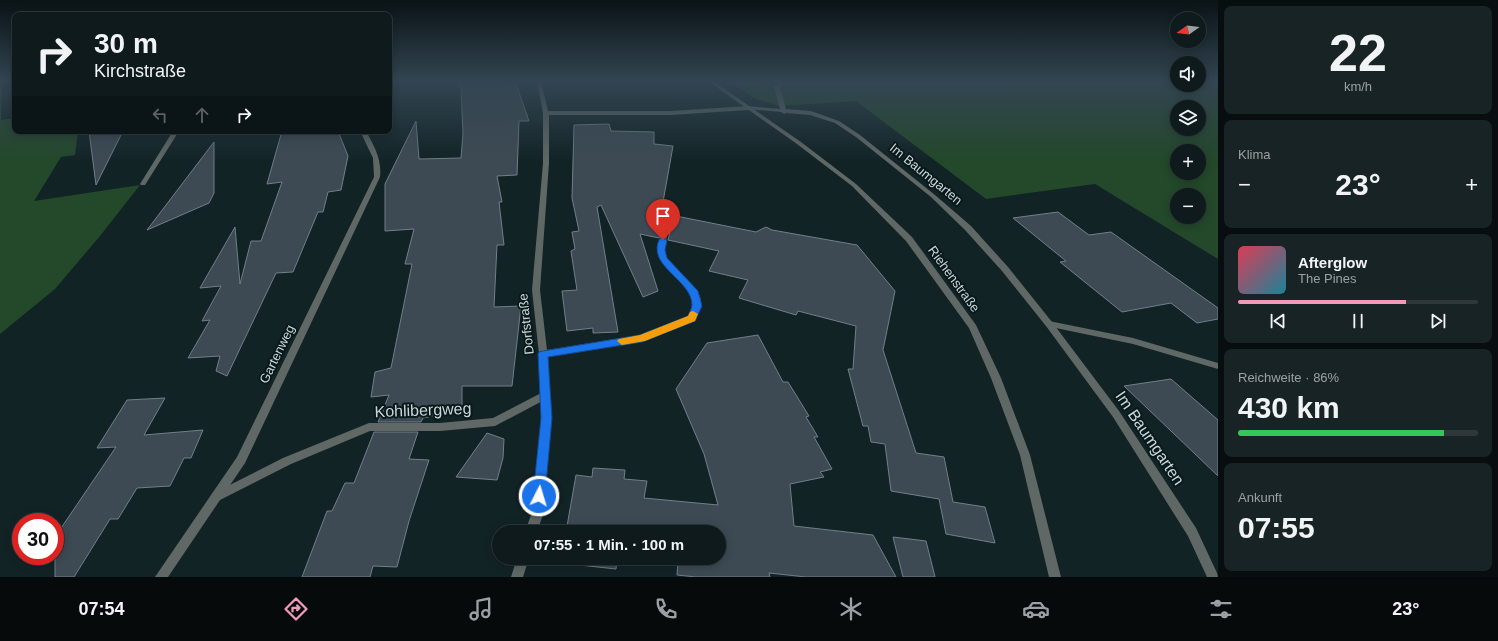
<!DOCTYPE html>
<html lang="de">
<meta charset="utf-8">
<style>
body{margin:0;font-family:Helvetica,sans-serif;background:#172325;color:#f1f3f6;height:100vh;display:flex;flex-direction:column;font-size:15px;white-space:nowrap}
*{box-sizing:border-box;margin:0}
p{font-size:13px;color:#9ba1a3}
.icon{flex:none;width:22px;height:22px;fill:none;stroke:currentColor;stroke-width:2;stroke-linecap:round;stroke-linejoin:round}
.map{position:relative;flex:1;overflow:hidden}
.details{display:flex;flex-direction:column;gap:6px;padding:6px;background:#080e0f;width:280px}
.details>*{flex:none}
.banner{position:absolute;left:12px;top:12px;width:380px;height:122px;border-radius:8px;box-shadow:0 2px 10px #0003,0 0 0 1px #2e383b;background:#0e1a1c;color:#f1f3f6;overflow:hidden}
.needle{width:26px;rotate:256deg}
.controls{position:absolute;left:1170px;top:12px;display:grid;gap:8px}
.controls a{display:grid;place-items:center;width:36px;height:36px;border-radius:50%;background:#0e1a1c;box-shadow:0 2px 10px #0003,0 0 0 1px #2e383b;font-size:20px}
.speed{position:absolute;left:12px;top:513px;display:flex;gap:8px;font-size:20px;font-weight:700;text-align:center}
.speed>*{display:grid;place-content:center;width:52px;height:52px;border-radius:50%;background:#0e1a1c;box-shadow:0 2px 10px #0003,0 0 0 1px #2e383b;line-height:1}
.speed .limit{border:6px solid #d22;background:#fff;color:#111}
.pin{position:absolute;display:grid;place-items:center;width:34px;height:34px;color:#fff;margin:-41px -17px;border-radius:50% 50% 50% 0;rotate:-45deg;box-shadow:0 0 4px #0007}
.pin .icon{rotate:45deg}
.me{position:absolute;width:44px;margin:-22px;rotate:5deg;stroke-linejoin:round;filter:drop-shadow(0 0 3px #0008)}
.turn{display:flex;align-items:center;gap:14px;height:84px;padding:0 16px;font-size:18px}
.turn .icon{width:52px;height:52px;stroke-width:2.5}
.turn b{display:block;font-size:28px;line-height:34px}
.lanes{display:flex;align-items:center;height:38px;padding:0 16px;background:#0003;justify-content:center;gap:20px;direction:ltr}
.lanes .off{opacity:.35}
.big{font-size:30px;font-weight:600;line-height:1.1}
.details .widget{flex:1;display:flex;flex-direction:column;justify-content:center;gap:6px;min-width:0;padding:0 14px;border-radius:8px;background:#172325}
.details .dial{align-items:center;gap:0}
.dial b{font-size:52px;line-height:1}
.song{display:flex;align-items:center;gap:12px}
.cover{width:48px;height:48px;border-radius:6px;background:linear-gradient(135deg,hsl(350 70% 55%),hsl(190 70% 35%))}
.played{height:4px;border-radius:2px;background:linear-gradient(90deg,#ef9ab7 70%,#2e383b 70%)}
.keys{display:flex;justify-content:space-around;direction:ltr}
.heat{display:flex;justify-content:space-between;align-items:center;font-size:22px;direction:ltr}
.charge{height:6px;border-radius:3px;background:linear-gradient(90deg,#34c759 86%,#2e383b 0)}
.trip{position:absolute;left:492px;top:525px;width:234px;height:40px;border-radius:20px;background:#0e1a1c;box-shadow:0 2px 10px #0003,0 0 0 1px #2e383b;font-weight:600;line-height:40px;text-align:center}
.tabs{display:flex;height:64px;justify-content:space-around;align-items:center;background:#060a0b;color:#9ba1a3}
.tabs .icon{width:28px;height:28px}
.tabs .selected{color:#ef9ab7}
.tabs b{font-size:18px;color:#f1f3f6}
main{display:flex;flex:1;min-height:0}
.map>svg:first-child{display:block}
.green{fill:#23482a;fill-rule:evenodd}
.building{fill:#3d4a53;stroke:#717f89}
.lines{fill:none;stroke-linecap:round;stroke-linejoin:round}
.service{fill:#606866;fill-rule:evenodd}
.minor{fill:#606866;fill-rule:evenodd}
.tertiary{fill:#606866;fill-rule:evenodd}
.route{fill:#1a73e8;stroke:#114b97}
.slow{fill:#f59e0b}
.labels{text-anchor:middle;dominant-baseline:central;stroke-width:4;stroke-linejoin:round;paint-order:stroke}
.street-label{font-size:13px;fill:#ccd6d8;stroke:#091a1c}
.near-street-label{font-size:16px;fill:#ccd6d8;stroke:#091a1c}
</style>
<main>
<div class="map">
<svg width="1218" height="577" viewBox="0 0 1218 577">
<rect width="100%" height="100%" fill="#122326"/>
<path class="green" d="M0,81H2L1,120L15,118V131H78L75,155L61,157L34,201L140,185L100,236L55,289L0,334Z
M729,81H1177V85H1199V81H1218V259L1095,184L986,199L856,101L779,106L756,99ZM1177,107H1199V129H1177ZM1177,151H1199V173H1177ZM1177,195H1199V217H1177Z"/>
<path class="building" d="M458,81H515L529,121H519L517,175L497,176L502,202H499L504,245H497L494,307L521,306L512,386H462V410L423,418L421,422H378L389,395L371,397L375,372L391,368L412,264H405L414,229L385,231V184L416,121L419,159L461,158L463,133L461,88Z
M609,124L611,131L654,132V144L673,146L661,213L756,232L766,227L772,230L857,245L895,291L883,350L916,453L944,457L953,502L985,507L995,543L946,534L939,499L891,491L885,444L871,442L868,426H863L848,369H853L856,326L798,311L796,315L739,298L748,280L709,271L719,251L668,240L672,224L670,218L664,219L659,238L640,234L658,291L643,297L601,205L597,207L618,332L593,333V328L567,331L562,291L577,290L571,251L575,249L572,232L579,231L572,198L574,125Z
M89,131H123L96,185Z
M282,131H338L348,156L341,190L328,192L323,212H318L293,272L276,273L227,376L216,371L220,356L188,358L210,320L202,321L221,286L200,288L235,227L240,284L251,241H261L282,182L267,184Z
M214,142V193L209,203L147,230Z
M1058,212L1089,235L1111,232L1218,308V319L1197,323L1171,303L1122,312L1060,262L1066,261L1013,218Z
M758,335L783,382H788L809,416L806,417L818,437H814L832,469L820,472L824,477L790,484L794,526L873,535L896,577H806L769,573L770,577H696L677,575L678,562L662,561V558H719V532H663L621,527L620,532H566L576,475L592,477L593,468L625,470L624,479L647,481L644,498L718,505L704,454L676,389L707,343Z
M1171,379L1218,420V476L1124,386Z
M165,398L144,435L203,430L191,458H184L170,486L137,488L118,519H110L74,577H55V537L116,447L97,448L127,400Z
M374,432H418L409,459L429,460L409,521L397,567L373,566L370,577H302L327,511H332L345,483H354Z
M487,433L504,439L503,458L497,480L456,477Z
M893,537L926,541L935,577H903Z
M562,558H617L616,569L561,563Z"/>
<g class="lines">
<path class="service" d="M781,81H786L780,87L786,109L811,111L839,121L860,135L935,195L971,226L1008,267L1052,322L1119,411L1196,528L1217,573L1218,577H1207L1188,536L1113,417L1046,326L1002,271L965,230L931,197L856,137L835,123L810,115L786,113L784,114L781,112L746,109V107L748,106L780,109L774,87Z
M545,391L548,392L550,395L548,398L495,426L440,431H370L291,464L220,500L216,502L212,500L210,497L212,494L283,458L369,423H440L493,418Z"/>
<path class="minor" d="M537,81H541L548,111H671L748,106L751,108L748,110L671,115H549V163L540,290L547,350L640,335L688,316L693,307V299L690,293L665,266L659,258L657,250L665,219H669L671,224L665,243V250L667,258L671,263L691,284L698,292L701,299V308L694,320L642,341L548,356L551,418L544,512L537,532H525L532,512L541,418L539,354L532,290L543,163V113Z
M173,131H179L145,185H141L140,184Z
M360,131H366C374,146 382,159 380,177L245,463L168,577H155L237,457L374,177L373,158Z
M1049,321L1133,338L1218,363V369L1133,344L1046,326L1045,324Z
M517,558H529L523,577H511Z"/>
<path class="tertiary" d="M708,81H713L801,142L856,184L912,237L976,325L1001,378L1030,455L1061,577H1049L1020,455L991,378L969,328L906,241L852,186L797,144Z"/>
</g>
<linearGradient id="sky" x2="0" y2="1"><stop stop-color="#0a1315"/><stop offset="0.5" stop-color="#334552"/><stop offset="1" stop-color="#334552" stop-opacity="0"/></linearGradient>
<rect width="1218" height="162" fill="url(#sky)"/>
<path class="route" d="M660,238H663L667,240L665,250L667,258L698,291L702,306L695,321L642,342L548,357L552,418L545,496L544,500L539,501L535,500L533,496L541,418L538,354L539,352L543,351L640,335L688,316C689,313 692,308 692,305C692,279 645,266 660,238Z"/>
<path class="slow" d="M693,311L698,314L695,321L645,341L622,345L617,341L619,339L640,335L688,316L690,312Z"/>
<g class="labels">
<g class="street-label">
<text transform="translate(926 174) rotate(39)">Im Baumgarten</text>
<text transform="translate(954 279) rotate(54)">Riehenstraße</text>
<text transform="translate(526 324) rotate(-96)">Dorfstraße</text>
<text transform="translate(277 354) rotate(-64)">Gartenweg</text>
</g>
<g class="near-street-label">
<text transform="translate(423 410) rotate(-2)">Kohlibergweg</text>
<text transform="translate(1150 438) rotate(56)">Im Baumgarten</text>
</g>
</g>
</svg>
<div class="controls">
<a><svg class="needle" viewBox="-14 -14 28 28"><path d="M0-13l5 13h-10z" fill="#e53935"/><path d="M0 13l5-13h-10z" fill="#9ba1a3"/></svg></a>
<a><svg class="icon" aria-label="sound" viewBox="0 0 24 24"><path d="M4 9h4l5-4v14l-5-4H4zM17 9q2 3 0 6"/></svg></a>
<a><svg class="icon" aria-label="layers" viewBox="0 0 24 24"><path d="M12 4l9 5-9 5-9-5zM3 14l9 5 9-5"/></svg></a>
<a>+</a>
<a>−</a>
</div>
<div class="speed"><div class="limit">30</div></div>
<div class="pin" style="left:663px;top:240px;background:#d93025"><svg class="icon" aria-label="arrive" viewBox="0 0 24 24"><path d="M6 21V4h12l-3 4 3 4H6"/></svg></div>
<svg class="me" style="left:539px;top:496px" viewBox="-20 -20 40 40"><circle r="17" fill="#1a73e8" stroke="#fff" stroke-width="3"/><path d="M0-11L8 9 0 5-8 9z" fill="#fff"/></svg>
<div class="trip">07:55 · 1 Min. · 100 m</div>
<div class="banner">
<div class="turn"><svg class="icon" aria-label="right" viewBox="0 0 24 24"><path d="M7 20v-9h11M14 6l5 5-5 5"/></svg><div><b>30 m</b>Kirchstraße</div></div>
<div class="lanes"><svg class="icon off" aria-label="left" viewBox="0 0 24 24"><path d="M17 20v-9H6M10 6l-5 5 5 5"/></svg><svg class="icon off" aria-label="ahead" viewBox="0 0 24 24"><path d="M12 20V5M6 11l6-6 6 6"/></svg><svg class="icon" aria-label="right" viewBox="0 0 24 24"><path d="M7 20v-9h11M14 6l5 5-5 5"/></svg></div>
</div>
</div>
<section class="details">
<div class="widget dial"><b>22</b><p>km/h</p></div>
<div class="widget"><p>Klima</p>
<div class="heat"><a>−</a><b class="big">23°</b><a>+</a></div>
</div>
<div class="widget">
<div class="song"><i class="cover"></i><div><b>Afterglow</b><p>The Pines</p></div></div>
<div class="played"></div>
<div class="keys"><svg class="icon" aria-label="previous" viewBox="0 0 24 24"><path d="M18 5L8 12l10 7zM5 5v14"/></svg><svg class="icon" aria-label="pause" viewBox="0 0 24 24"><path d="M8 5v14M16 5v14"/></svg><svg class="icon" aria-label="next" viewBox="0 0 24 24"><path d="M6 5l10 7-10 7zM19 5v14"/></svg></div>
</div>
<div class="widget"><p>Reichweite · 86%</p><b class="big">430 km</b><div class="charge"></div></div>
<div class="widget"><p>Ankunft</p><b class="big">07:55</b></div>
</section>
</main>
<nav class="tabs">
<b>07:54</b>
<svg class="icon selected" aria-label="directions" viewBox="0 0 24 24"><path d="M12 3l9 9-9 9-9-9zM9 14v-3h6M13 9l2 2-2 2"/></svg>
<svg class="icon" aria-label="music" viewBox="0 0 24 24"><path d="M9 18V5l10-2v13"/><circle cx="6" cy="18" r="3"/><circle cx="16" cy="16" r="3"/></svg>
<svg class="icon" aria-label="phone" viewBox="0 0 24 24"><path d="M5 4h4l2 5-3 2q2 4 5 5l2-3 5 2v4C11 20 4 13 5 4z"/></svg>
<svg class="icon" aria-label="climate" viewBox="0 0 24 24"><path d="M12 3v18M4 7l16 10M4 17L20 7"/></svg>
<svg class="icon" aria-label="car" viewBox="0 0 24 24"><path d="M5 17H2v-5l4-1 3-4h7l3 4 3 1v5h-3M9 17h6M6 11h13"/><circle cx="7" cy="17" r="2"/><circle cx="17" cy="17" r="2"/></svg>
<svg class="icon" aria-label="filters" viewBox="0 0 24 24"><path d="M4 7h16M4 17h16"/><circle cx="9" cy="7" r="2"/><circle cx="15" cy="17" r="2"/></svg>
<b>23°</b>
</nav>
